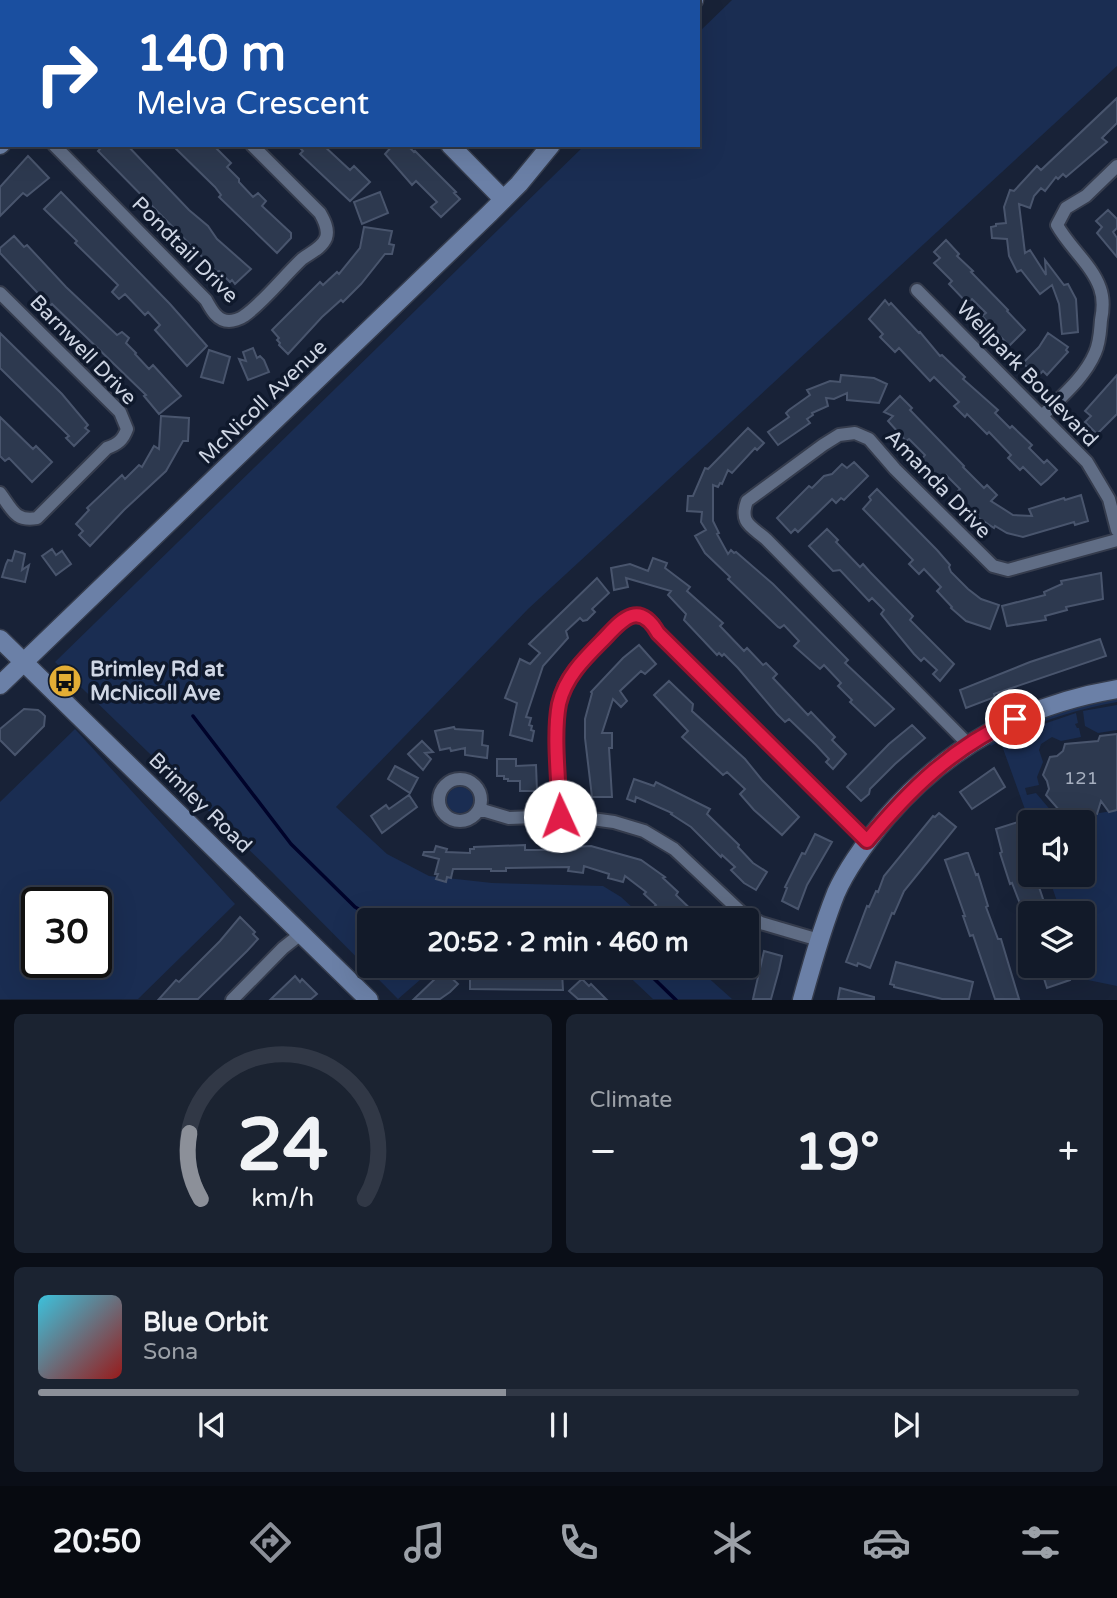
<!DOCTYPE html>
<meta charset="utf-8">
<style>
body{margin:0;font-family:"Varela Round",sans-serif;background:#1b2331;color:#f1f3f6;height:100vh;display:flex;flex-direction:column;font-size:26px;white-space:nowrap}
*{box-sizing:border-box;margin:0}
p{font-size:23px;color:#9ca1a8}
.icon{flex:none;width:38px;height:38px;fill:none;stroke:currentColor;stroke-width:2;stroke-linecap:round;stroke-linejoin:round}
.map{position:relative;height:1000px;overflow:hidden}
.drawer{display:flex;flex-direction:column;gap:14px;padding:14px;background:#0a0e17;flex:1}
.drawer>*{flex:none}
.hud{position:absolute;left:0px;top:0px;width:700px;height:147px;box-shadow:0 7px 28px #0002,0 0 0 2px #313846;background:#1a4fa0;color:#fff;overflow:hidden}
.fabs{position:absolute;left:1018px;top:810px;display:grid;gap:14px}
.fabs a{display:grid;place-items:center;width:77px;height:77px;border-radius:7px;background:#121a29;box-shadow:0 7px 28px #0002,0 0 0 2px #313846;font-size:35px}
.speed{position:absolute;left:21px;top:887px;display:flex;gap:14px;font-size:35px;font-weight:700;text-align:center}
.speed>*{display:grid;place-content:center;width:91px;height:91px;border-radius:50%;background:#121a29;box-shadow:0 7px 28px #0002,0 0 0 2px #313846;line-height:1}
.speed .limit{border:4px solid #111;border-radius:10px;background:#fff;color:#111}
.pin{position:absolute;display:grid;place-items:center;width:60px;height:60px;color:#fff;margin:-30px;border:4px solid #fff;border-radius:50%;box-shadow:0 2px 7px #0007}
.me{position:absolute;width:77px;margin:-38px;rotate:358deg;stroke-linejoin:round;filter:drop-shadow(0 0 5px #0008)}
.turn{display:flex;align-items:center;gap:24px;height:147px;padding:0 21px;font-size:32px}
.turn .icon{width:91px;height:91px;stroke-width:2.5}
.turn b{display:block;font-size:49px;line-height:60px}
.big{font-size:52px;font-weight:700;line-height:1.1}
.drawer .card{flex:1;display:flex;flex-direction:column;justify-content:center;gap:10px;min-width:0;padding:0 24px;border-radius:10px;background:#1b2331}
.drawer .dial{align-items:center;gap:0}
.dial svg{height:182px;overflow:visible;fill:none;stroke:#313846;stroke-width:7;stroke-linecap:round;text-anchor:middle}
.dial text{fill:#f1f3f6;stroke:none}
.song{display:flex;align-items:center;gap:21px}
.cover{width:84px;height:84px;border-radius:10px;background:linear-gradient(135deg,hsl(190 70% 55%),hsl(0 70% 35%))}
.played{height:7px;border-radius:4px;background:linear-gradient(90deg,#8c9099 45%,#313846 45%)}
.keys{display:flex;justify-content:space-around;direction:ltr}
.heat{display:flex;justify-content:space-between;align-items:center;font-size:38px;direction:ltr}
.drawer .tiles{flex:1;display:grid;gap:14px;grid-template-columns:1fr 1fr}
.card:last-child{grid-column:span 2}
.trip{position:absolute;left:357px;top:908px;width:402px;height:70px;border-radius:7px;background:#121a29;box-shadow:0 7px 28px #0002,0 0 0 2px #313846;font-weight:700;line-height:70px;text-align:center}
.menu{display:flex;height:112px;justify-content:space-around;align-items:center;background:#070a10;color:#9ca1a8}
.menu .icon{width:49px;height:49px}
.menu .active{color:#8c9099}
.menu b{font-size:32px;color:#f1f3f6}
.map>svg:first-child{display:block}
.green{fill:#1a2d52;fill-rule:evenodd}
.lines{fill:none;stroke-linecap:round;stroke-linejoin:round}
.stream{stroke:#00032a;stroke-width:3.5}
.building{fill:#2d394f;stroke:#49556d;stroke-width:2}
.street-casing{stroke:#353c4d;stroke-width:16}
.secondary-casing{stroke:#353c4d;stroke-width:21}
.street{stroke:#606d85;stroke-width:12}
.secondary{stroke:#6b80a7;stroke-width:18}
.route-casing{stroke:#92132f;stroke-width:18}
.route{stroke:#e11d48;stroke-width:12}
.labels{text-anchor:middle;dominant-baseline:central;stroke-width:7;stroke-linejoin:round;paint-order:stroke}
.number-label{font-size:18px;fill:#a6afbf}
.street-label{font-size:21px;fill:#cfd6e4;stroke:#0f192c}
.poi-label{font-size:21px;font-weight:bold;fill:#cfd6e4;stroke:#0f192c;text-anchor:start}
</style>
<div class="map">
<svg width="1117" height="1000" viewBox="0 0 1117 1000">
<rect width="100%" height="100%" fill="#182237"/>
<path class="green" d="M732,0H1117V66L528,609L336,807L387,854L429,876L492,883L603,886L621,897L646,920H369V966H436L398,999L272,872L55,662L585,145H698V33Z
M1117,697V702C1072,710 1030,724 991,746L988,742L1059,710Z
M1117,705V730L1098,733L1085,726L1083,711Z
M1076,713L1078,723L1075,724L1077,728H1079L1081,737L1061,741L1052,737L1041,744L1039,750L1043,762L1037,777L1039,785L1025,788L1027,795L1036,793L1058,819L1067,822H1031V826L1001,743L1035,727Z
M75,729L235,904L138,999H0V802ZM37,903H96V962H37Z
M447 800a13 13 0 1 1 26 0a13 13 0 1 1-26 0Z
M1117,810V986L1083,979L1079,966H1083V914L1061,913L1048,875H1083V822H1071L1077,817Z
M618,966H695L732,999H653Z"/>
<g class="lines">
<path class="stream" d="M193,716L291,844L355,907L378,920
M641,966L676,1000"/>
</g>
<path class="building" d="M1117,98V123L1102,138L1107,142L1066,177L1063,174L1058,179L1056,177L1045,191L1041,188L1034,196L1030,208L1019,204L1025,253L1030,250L1046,275L1045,260L1064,285L1068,284L1076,299L1078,332L1062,334L1059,304L1052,285L1040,294L1021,270L1017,272L1009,256L1007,239L992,238L991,227L996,226V224L1006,223L1004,207L1010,190L1014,191L1037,166L1041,170Z
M104,145H127L189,210L208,226L217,239L251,269L235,284L232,280L230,282L219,271L217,272L98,151Z
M172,145H213L231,163L227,167L239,179V182L253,197L258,193L266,201L262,206L291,233V238L277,253L219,197L221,195L215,187Z
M297,145H323L350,170L354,166L370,182L350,201L300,154L303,151Z
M393,145H407L414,152L415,151L456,192L454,193L460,199L441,217L431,207L437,202L416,181L412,185L385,154Z
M28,156L49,178L27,196L23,193L0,216V187Z
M61,192L170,304L207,346L187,366L155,330L160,325L148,312L145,315L125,294L119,299L112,292L118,285L75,243L77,241L44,209Z
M380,192L388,213L362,224L354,202Z
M1108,210L1117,219V228L1113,232L1117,238V257L1097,233L1102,227L1096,221Z
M364,227L392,231L389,244L394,245L392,254H385L361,284L343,302L341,300L322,317L288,354L279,345L280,343L277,340L279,338L272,330L320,282L323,285L337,272L339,274L360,248Z
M14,236L24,247L27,245L66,287L117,335L122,332L129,338L126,343L136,353L135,354L149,369L153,365L181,396L159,414L144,396L146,395L52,304L50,306L0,253V248Z
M946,240L959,254L957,256L973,271L971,272L1008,310L1007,311L1025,330L1009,346L982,316L986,313L972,299L967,303L949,284L952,281L934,263L940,258L934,252Z
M885,300L889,305L891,303L919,333L920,332L940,356L942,355L965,377L963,379L998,410L995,413L1010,428L1012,426L1032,445L1029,448L1044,463L1047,460L1057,470L1048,479L1041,485L1023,467L1020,470L1008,458L1011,455L989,432L987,434L967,414L965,417L954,406L959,402L934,377L930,381L899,348L895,352L880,337L883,334L869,319Z
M0,333L62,394L88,425L85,428L89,431L74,446L66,438L69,436L0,368Z
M1048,333L1068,347L1066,350L1068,352L1047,375L1043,371L1037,377L1023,363L1039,347Z
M253,348L257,358L260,356L264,360L269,372L248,380L239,359L246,361L243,352Z
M209,350L230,357L223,383L201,377Z
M841,375L874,378L887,384L879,403L847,400V393L834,399L826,398L828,406L812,413L813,415L807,419L810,423L778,445L768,432L789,417L786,413L789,410L810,395L807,390L830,381L840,382Z
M1117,375V414L1097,434L1085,422L1091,416L1085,411Z
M900,396L912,408L910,410L964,466L963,467L984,488L987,485L997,495L991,501L1013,515L1032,516L1029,509L1064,498L1065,500L1081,495L1088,521L1075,525L1074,522L1023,537L1007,533L995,526L994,528L979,518L955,494L960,489L946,475L941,480L921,460L925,455L909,439L906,441L888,421L893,416L884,412Z
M161,416L189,418L188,441H183L166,471L124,510L90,546L79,535L83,531L76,524L89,510L87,508L122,475L125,479L139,465L142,467L154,446L159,449Z
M0,417L33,449L36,446L52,462L32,482L9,458L5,461L0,456Z
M748,428L764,443L757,450L755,448L732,473L728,470L722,484L720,483L718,487L713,485V521L719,533L717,534L728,554L731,550L734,553L736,552L773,584L848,660L845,663L894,709L875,726L850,702L852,700L838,686L841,683L824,665L820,669L794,646L799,641L784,625L780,628L778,627L728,579L730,577L705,553L695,536L706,530L701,522L702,512L687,511L688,496H693L705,468L708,469Z
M854,462L868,476L844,500L841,498L836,503L832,499L798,532L795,529L791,533L777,518L809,486L812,488L824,476L832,474L842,464L847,468Z
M877,489L937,550L950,565L949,567L951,572L968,589L981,599L999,605L990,629L966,621L951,608L952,607L937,591L941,587L924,569L919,574L909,564L913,560L863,509L871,500L869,497Z
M827,529L838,540L836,542L860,567L863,564L870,572L913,616L910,620L954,664L940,681L933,674L937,670L924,658L921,661L914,654L881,614L884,610L872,598L869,601L840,570L833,571L809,546Z
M52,549L56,555L62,551L71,564L56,575L42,556Z
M15,551L25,554L22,570L29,565L25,582L2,577L6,564L8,560L12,561Z
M653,558L667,563L665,568L690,587L687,591L723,623L720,626L744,651L747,648L763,665L766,663L777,674L773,678L808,715L811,712L835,737L832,740L846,754L833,769L826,762L829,759L816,745L789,719L785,722L777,714L738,668L724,654L722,656L719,653L717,655L684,620L686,614L668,595L671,591L626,578L628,587L614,590L611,568L630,564L648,571Z
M1101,573L1103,599L1066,607L1067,610L1045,616L1046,620L1007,626L1002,606L1045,595L1044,592L1062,584L1061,581Z
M597,578L609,593L592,609L595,612L587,620L583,621L580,618L566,631L568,638L543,666L526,717L531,718L529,725L532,726L531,730L534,731L532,741L510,735L517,703L505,698L520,659L530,664L540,653L529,644Z
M1100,639L1106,656L994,694L995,697L966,708L960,690L1030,662Z
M639,645L656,664L645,674L641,671L620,691L627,701L621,707L613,699L602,733H612V748H609L612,797H592L585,738V719L592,693L591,692L623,658Z
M669,681L693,704L692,711L745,759L762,780L799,817L782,835L754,810L740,794L745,789L727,772L723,775L682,737L688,731L654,695Z
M24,709L38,710L42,713L45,716L44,726L15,755L0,740V729Z
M912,725L925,738L895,764L870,789L869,794L861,801L847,787L889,744Z
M454,727L455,729L483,731L482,745L488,746L487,758L465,755V748L451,751L450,748L440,750L435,731Z
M1117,734V810L1109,812L1101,801L1097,814L1077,817L1073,812L1065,809L1059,810L1046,795L1049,789L1047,781L1043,775L1050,757L1057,756L1063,751L1065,744L1098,741L1100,736Z
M422,741L433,752L425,753L431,759L423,770L408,754Z
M497,759H516V766L536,765L537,791H520V781H508V779H504V776H497Z
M395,766L418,778L410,793L388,779Z
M994,768L1005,787L972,809L960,792Z
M634,779L654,786L656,782L710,809L707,814L739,845L738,847L753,863L767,872L756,890L744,883L731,870L735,867L722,855L721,857L691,827L671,814L672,813L636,797L635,802L627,799Z
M409,795L417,807L382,833L371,816L386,805L389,809Z
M939,813L956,827L904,891L894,914L892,913L870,968L858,963L857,966L846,962L867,906L869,907L876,891L878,892L884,876L933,816L935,817Z
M1018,822L1025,842L1023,843L1031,867V875L1036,878L1048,914H1024L1012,883L1010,884L1000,853L1002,852L996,829Z
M815,834L832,842L807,885L798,909L782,901L787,888L785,887L802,853L805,854Z
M564,844L574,847L591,846L641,860L665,877L663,878L678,892L676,895L702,920H670L654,907L656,905L644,894L646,892L625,876L623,882L608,878L609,874L584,866L583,873L568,871L569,867L506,868V871H491V869H453L451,878L447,877L446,882L436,879L438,874H435L439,859L423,855L424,852H434L436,846L447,849L446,852L470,853V849H474V847L525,845V850H547V847H551V845Z
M966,853H968L976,875L978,874L988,906L986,907L998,939H1001L1019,999H995L973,935L970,936L963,916H965L945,860Z
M240,917L255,932L253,934L258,939L247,951L198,999H159L176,980L179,982L220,941Z
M764,951L782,956L779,970L771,999H753Z
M896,962L973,982L969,999H942L894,987V985L890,984Z
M1040,966H1066L1070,980L1047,988Z
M542,970L562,972L563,990L470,989V971Z
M445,972L458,984L450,992L440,999H414L437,977L438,978Z
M295,976L300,982L302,979L317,994L311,999H271Z
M582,979L589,986L591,984L606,999H578L569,991Z
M840,988L874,997V999H838Z"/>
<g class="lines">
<defs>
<path id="street" d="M509,0L510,2
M54,145L206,300C211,309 217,321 229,321C233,321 240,319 244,316C264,302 283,277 302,259C310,253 322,248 326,238C329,229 324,220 320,213L252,145
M917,290L1087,462L1109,499L1117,530
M0,293L120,412L127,429C123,440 118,444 107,448L37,518C15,522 12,509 0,493
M1043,415C1061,397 1085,377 1095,353C1100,342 1100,331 1101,320C1103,310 1104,299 1100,288C1092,265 1069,247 1057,225L1066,208L1086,196L1117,166
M968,744L766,539C751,526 739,523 747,501L823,445L839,435L855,433L869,439L895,469L993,566L1008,570L1117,540
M439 800a21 21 0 1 1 42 0a21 21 0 1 1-42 0Z
M479,809L509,818L560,816L592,819L614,822L644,831L674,849L741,912L761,923L819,940
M560,816C559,781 550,718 564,687C573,669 588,655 602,641C615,628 621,615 641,616L653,624L658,633L867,841
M232,1000L283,948L302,933"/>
<path id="secondary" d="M308,0L310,2
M145,2L147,0
M692,2L694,0
M0,145L2,143
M450,145L503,199
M0,639L369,1000
M0,685L490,213L519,184L551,145
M802,1000C812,964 822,928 836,893C848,866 867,841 886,818C948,746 1023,705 1117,689"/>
</defs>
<use href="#street" class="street-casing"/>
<use href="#secondary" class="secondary-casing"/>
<use href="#street" class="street"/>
<use href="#secondary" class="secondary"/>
</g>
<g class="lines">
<defs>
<path id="route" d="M560,816C559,784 553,735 559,704C565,678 583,660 601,642C619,624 637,597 658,633L867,841C910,789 952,748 1015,719"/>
</defs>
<use href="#route" class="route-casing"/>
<use href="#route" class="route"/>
</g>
<defs>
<symbol id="bus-disc" viewBox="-11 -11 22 22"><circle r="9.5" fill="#e4ae35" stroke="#0f192c"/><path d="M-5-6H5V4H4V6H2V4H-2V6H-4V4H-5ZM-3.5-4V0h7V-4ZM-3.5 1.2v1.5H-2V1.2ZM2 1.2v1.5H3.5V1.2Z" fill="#111"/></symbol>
</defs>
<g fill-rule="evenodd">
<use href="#bus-disc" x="46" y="662" width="38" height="38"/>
</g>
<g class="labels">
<g class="number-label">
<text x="1081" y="778">121</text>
</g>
<g class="street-label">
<text transform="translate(185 250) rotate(45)">Pondtail Drive</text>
<text transform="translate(83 350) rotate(46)">Barnwell Drive</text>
<text transform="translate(1027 374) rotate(46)">Wellpark Boulevard</text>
<text transform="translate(263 402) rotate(-44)">McNicoll Avenue</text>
<text transform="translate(938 484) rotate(46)">Amanda Drive</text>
<text transform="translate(200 803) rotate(44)">Brimley Road</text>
</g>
<g class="poi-label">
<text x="90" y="669">Brimley Rd at<tspan x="90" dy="24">McNicoll Ave</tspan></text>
</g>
</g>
</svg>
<div class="fabs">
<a><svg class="icon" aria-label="sound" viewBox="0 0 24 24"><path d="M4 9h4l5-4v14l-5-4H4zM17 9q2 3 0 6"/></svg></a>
<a><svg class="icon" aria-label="layers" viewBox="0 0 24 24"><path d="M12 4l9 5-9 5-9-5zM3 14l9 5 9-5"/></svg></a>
</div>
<div class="speed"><div class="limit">30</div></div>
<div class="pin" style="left:1015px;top:719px;background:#d93025"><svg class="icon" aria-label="arrive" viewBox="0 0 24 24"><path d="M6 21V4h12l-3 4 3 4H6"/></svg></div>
<svg class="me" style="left:560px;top:816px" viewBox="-20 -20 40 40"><circle r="19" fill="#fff"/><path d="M0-13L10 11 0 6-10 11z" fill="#e11d48"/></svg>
<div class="trip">20:52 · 2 min · 460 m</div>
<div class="hud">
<div class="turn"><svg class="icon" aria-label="right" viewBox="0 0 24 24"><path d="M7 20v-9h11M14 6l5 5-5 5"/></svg><div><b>140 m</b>Melva Crescent</div></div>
</div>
</div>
<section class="drawer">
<div class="tiles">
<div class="card dial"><svg viewBox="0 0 100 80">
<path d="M14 69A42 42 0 1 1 86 69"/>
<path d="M14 69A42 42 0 0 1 9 40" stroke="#8c9099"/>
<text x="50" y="56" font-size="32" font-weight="700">24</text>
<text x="50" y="72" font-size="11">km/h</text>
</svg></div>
<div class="card"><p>Climate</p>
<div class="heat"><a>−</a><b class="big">19°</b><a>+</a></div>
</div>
<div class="card">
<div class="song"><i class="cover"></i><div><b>Blue Orbit</b><p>Sona</p></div></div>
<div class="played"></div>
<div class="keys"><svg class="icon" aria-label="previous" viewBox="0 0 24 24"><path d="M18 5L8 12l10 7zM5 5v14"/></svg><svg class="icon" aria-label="pause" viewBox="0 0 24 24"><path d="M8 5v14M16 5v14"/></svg><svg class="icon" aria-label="next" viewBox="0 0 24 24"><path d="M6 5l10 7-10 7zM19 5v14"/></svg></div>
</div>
</div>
</section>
<nav class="menu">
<b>20:50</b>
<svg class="icon active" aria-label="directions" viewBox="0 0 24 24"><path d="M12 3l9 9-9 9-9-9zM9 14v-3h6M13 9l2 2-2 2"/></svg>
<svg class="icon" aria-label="music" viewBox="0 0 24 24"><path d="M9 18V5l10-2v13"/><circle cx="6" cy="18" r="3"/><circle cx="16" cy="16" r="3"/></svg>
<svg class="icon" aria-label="phone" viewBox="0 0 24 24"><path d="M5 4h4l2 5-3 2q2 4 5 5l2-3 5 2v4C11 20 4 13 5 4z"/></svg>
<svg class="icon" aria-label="climate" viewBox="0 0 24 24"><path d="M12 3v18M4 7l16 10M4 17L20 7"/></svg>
<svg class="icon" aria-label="car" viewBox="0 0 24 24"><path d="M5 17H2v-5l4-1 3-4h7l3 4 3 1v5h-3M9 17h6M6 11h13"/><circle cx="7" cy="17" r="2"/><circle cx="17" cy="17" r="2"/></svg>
<svg class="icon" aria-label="filters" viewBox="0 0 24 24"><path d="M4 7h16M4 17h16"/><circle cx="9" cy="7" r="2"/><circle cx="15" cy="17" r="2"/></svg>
</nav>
